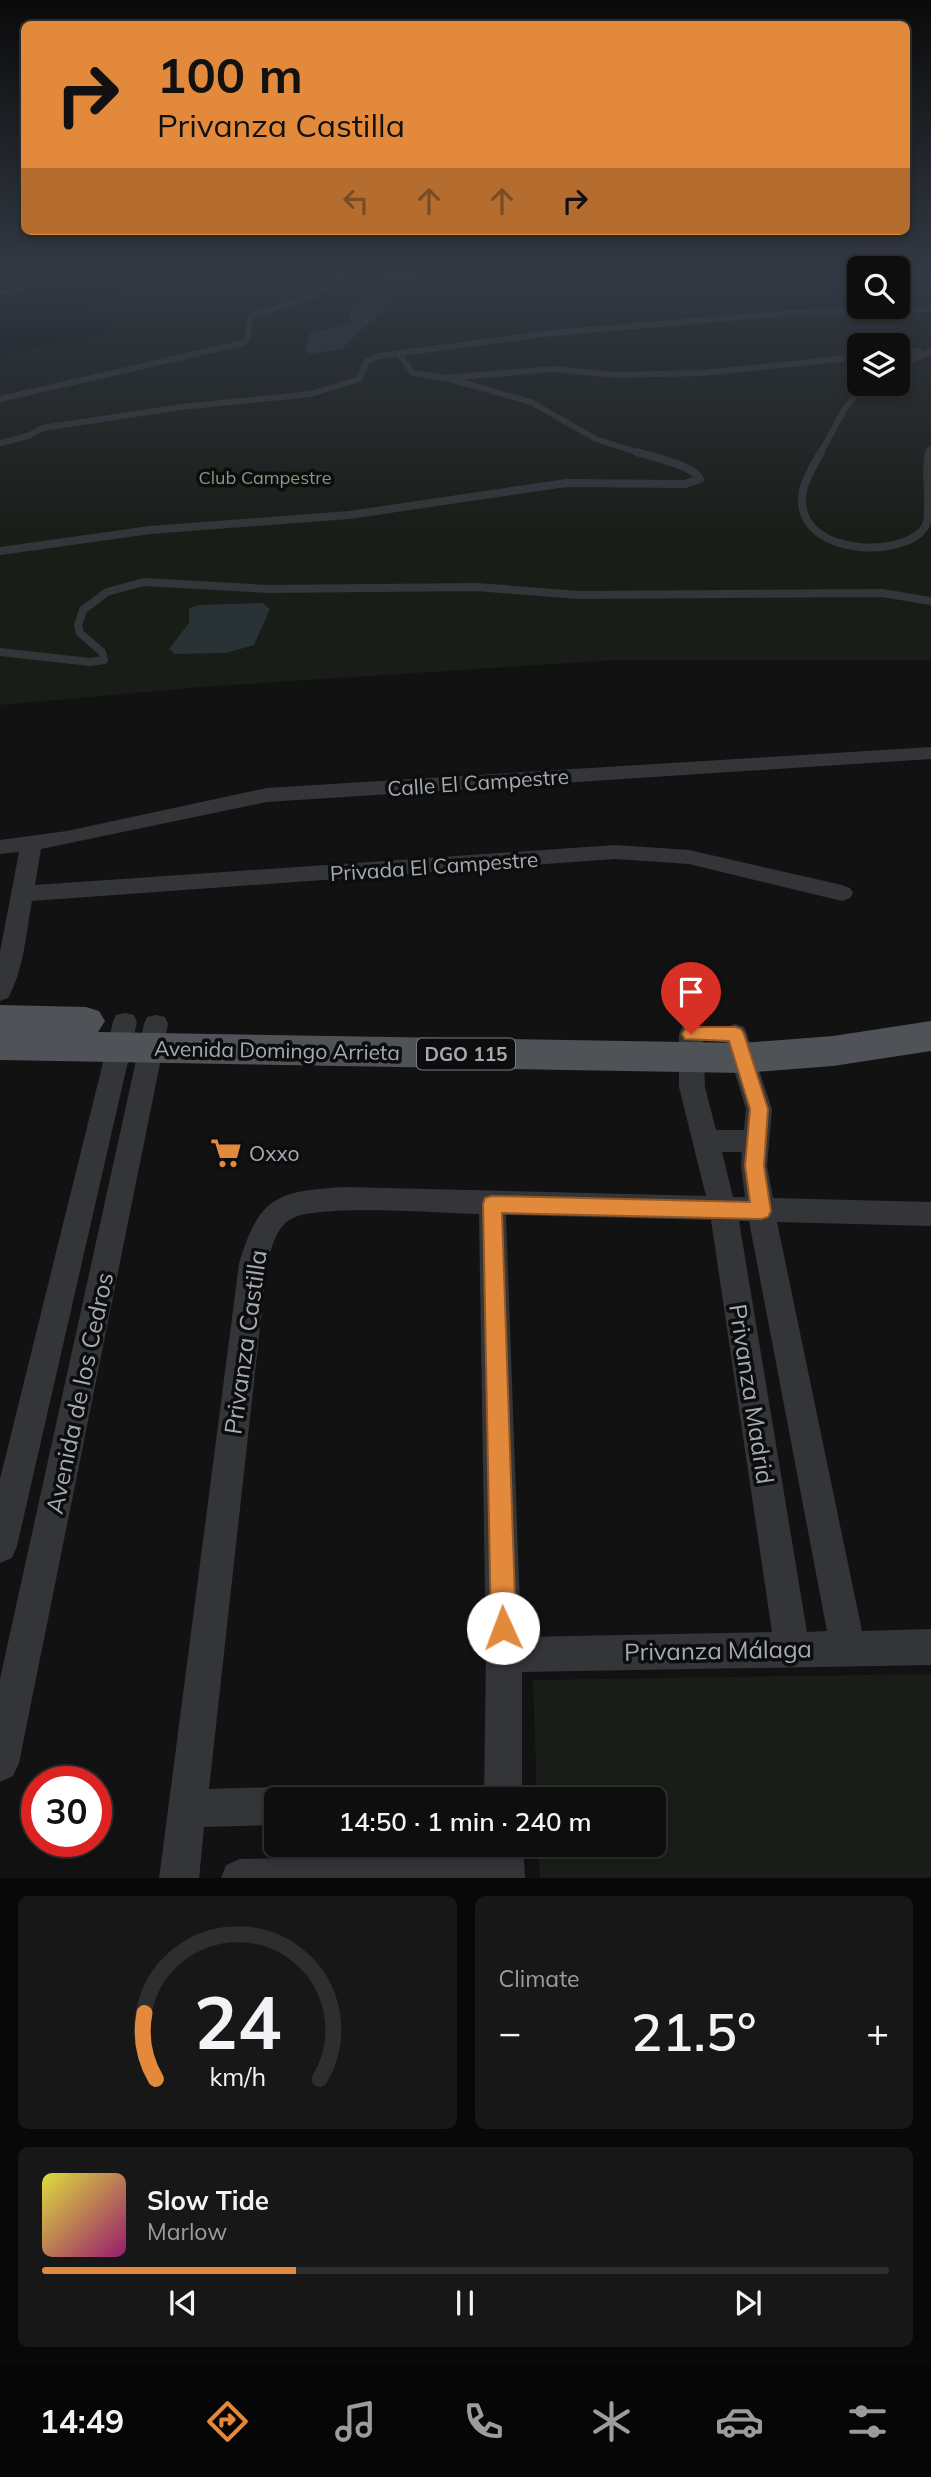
<!DOCTYPE html>
<meta charset="utf-8">
<style>
body{margin:0;font-family:Mulish,sans-serif;background:#171717;color:#f1f3f6;height:100vh;display:flex;flex-direction:column;font-size:26px;white-space:nowrap}
*{box-sizing:border-box;margin:0}
p{font-size:23px;color:#9b9c9e}
.icon{flex:none;width:38px;height:38px;fill:none;stroke:currentColor;stroke-width:2;stroke-linecap:round;stroke-linejoin:round}
.map{position:relative;height:1878px;overflow:hidden}
.drawer{display:flex;flex-direction:column;gap:18px;padding:18px;background:#080808;flex:1}
.drawer>*{flex:none}
.hud{position:absolute;left:21px;top:21px;width:889px;height:214px;border-radius:10px;box-shadow:0 4px 10px #0003,0 0 0 2px #2e2e2e;background:#e2893b;color:#111;overflow:hidden}
.controls{position:absolute;left:847px;top:256px;display:grid;gap:14px}
.controls a{display:grid;place-items:center;width:63px;height:63px;border-radius:10px;background:#0e0e0e;box-shadow:0 4px 10px #0003,0 0 0 2px #2e2e2e;font-size:35px}
.speed{position:absolute;left:21px;top:1766px;display:flex;gap:14px;font-size:35px;font-weight:700;text-align:center}
.speed>*{display:grid;place-content:center;width:91px;height:91px;border-radius:50%;background:#0e0e0e;box-shadow:0 4px 10px #0003,0 0 0 2px #2e2e2e;line-height:1}
.speed .limit{border:10px solid #d22;background:#fff;color:#111}
.pin{position:absolute;display:grid;place-items:center;width:60px;height:60px;color:#fff;margin:-72px -30px;border-radius:50% 50% 50% 0;rotate:-45deg;box-shadow:0 0 7px #0007}
.pin .icon{rotate:45deg}
.me{position:absolute;width:77px;margin:-38px;rotate:358deg;stroke-linejoin:round;filter:drop-shadow(0 0 5px #0008)}
.turn{display:flex;align-items:center;gap:24px;height:147px;padding:0 21px;font-size:32px}
.turn .icon{width:91px;height:91px;stroke-width:2.5}
.turn b{display:block;font-size:49px;line-height:60px}
.lanes{display:flex;align-items:center;height:66px;padding:0 21px;background:#0003;justify-content:center;gap:35px;direction:ltr}
.lanes .off{opacity:.35}
.big{font-size:52px;font-weight:600;line-height:1.1}
.drawer .widget{flex:1;display:flex;flex-direction:column;justify-content:center;gap:10px;min-width:0;padding:0 24px;border-radius:10px;background:#171717}
.drawer .dial{align-items:center;gap:0}
.dial svg{height:182px;overflow:visible;fill:none;stroke:#2e2e2e;stroke-width:7;stroke-linecap:round;text-anchor:middle}
.dial text{fill:#f1f3f6;stroke:none}
.song{display:flex;align-items:center;gap:21px}
.cover{width:84px;height:84px;border-radius:10px;background:linear-gradient(135deg,hsl(60 70% 55%),hsl(320 70% 35%))}
.played{height:7px;border-radius:4px;background:linear-gradient(90deg,#e2893b 30%,#2e2e2e 30%)}
.keys{display:flex;justify-content:space-around;direction:ltr}
.heat{display:flex;justify-content:space-between;align-items:center;font-size:38px;direction:ltr}
.drawer .tiles{flex:1;display:grid;gap:18px;grid-template-columns:1fr 1fr}
.widget:last-child{grid-column:span 2}
.trip{position:absolute;left:264px;top:1787px;width:402px;height:70px;border-radius:10px;background:#0e0e0e;box-shadow:0 4px 10px #0003,0 0 0 2px #2e2e2e;font-weight:600;line-height:70px;text-align:center}
.tabs{display:flex;height:112px;justify-content:space-around;align-items:center;background:#060606;color:#9b9c9e}
.tabs .icon{width:49px;height:49px}
.tabs .selected{color:#e2893b}
.tabs b{font-size:32px;color:#f1f3f6}
.map>svg:first-child{display:block}
.green{fill:#191d18;fill-rule:evenodd}
.water{fill:#293336}
.lines{fill:none;stroke-linecap:round;stroke-linejoin:round}
.stream{stroke:#293336;stroke-width:3.5}
.lane-far1{stroke:#333538;stroke-width:6}
.lane{stroke:#333538;stroke-width:8}
.street{fill:#333538;fill-rule:evenodd}
.primary{fill:#4f5257;fill-rule:evenodd}
.route{fill:#e2893b;stroke:#935926;stroke-width:2}
.labels{text-anchor:middle;dominant-baseline:central;stroke-width:7;stroke-linejoin:round;paint-order:stroke}
.far-park-label{font-size:18px;fill:#819c7d;stroke:#0d0d0e}
.shield{fill:#0d0d0e;stroke:#777c82;stroke-width:2}
.shield-label{font-size:19px;font-weight:bold;fill:#a4abb3}
.street-label{font-size:21px;fill:#a4abb3;stroke:#0d0d0e}
.poi-label{font-size:21px;fill:#a4abb3;stroke:#0d0d0e;text-anchor:start}
.near-street-label{font-size:24px;fill:#a4abb3;stroke:#0d0d0e}
</style>
<div class="map">
<svg width="931" height="1879" viewBox="0 0 931 1879">
<rect width="100%" height="100%" fill="#121213"/>
<path class="green" d="M118,271H859V306H898V271H931V660H614L201,687L0,705V355L116,331L83,306L117,298ZM859,345H898V383H859Z
M931,1674V1878H540L538,1845L654,1844V1799H537L533,1680Z"/>
<path class="water" d="M384,271H423L342,349L308,354L306,347L309,334L351,322L349,312L370,293Z
M263,603L270,609L254,645L226,653L175,654L169,649L189,623V608L200,605Z"/>
<g class="lines">
<path class="stream" d="M0,293L19,290L32,278L31,271"/>
<path class="lane-far1" d="M849,271L859,272
M898,280L931,282
M398,353L413,373L446,378L553,369L616,375L703,373L859,357
M898,354L919,351
M898,366L931,351
M446,378L531,402L596,439L642,454
M0,399L243,343L247,339L251,316L315,295L350,271
M0,443L28,436L43,428L181,407L311,394L359,379L367,361L379,356L552,333L792,313L931,309
M820,454L844,410L865,383
M929,454L931,448"/>
<path class="lane" d="M821,452C814,466 803,481 802,497C798,560 916,559 927,522C931,502 924,473 929,452
M0,551L150,530L349,515L566,483L685,484L700,479C693,465 652,457 637,452
M0,652L90,662L104,660L102,652L80,633L78,625L83,610L107,592L144,582L268,589L477,587L578,595L882,593L931,601"/>
<path class="street" d="M931,747V759L267,802L41,849L35,885L615,845L689,850L842,885L850,888L853,893L850,898L842,901L689,864L615,859L32,901C26,933 24,970 8,998L0,1001V952L19,852L0,854V840L67,831L267,788Z
M125,1013L134,1015L137,1022L17,1546L12,1558L0,1563V1479L113,1022L116,1015Z
M156,1015L165,1017L168,1024L19,1763L13,1776L0,1782V1679L144,1024L147,1017Z
M691,1024L700,1027L703,1034L705,1087L716,1130H744L746,1109L723,1034L726,1027L735,1024L744,1027L747,1034L772,1109L767,1166L773,1198L931,1202V1226L777,1222L862,1631L931,1629V1665L522,1672V1799H484L486,1655L479,1214C442,1213 320,1204 293,1218C276,1226 272,1247 267,1264L209,1789L276,1787L289,1793L292,1799H276V1825L204,1827L199,1879H159L239,1264C259,1196 277,1191 345,1187L706,1196L679,1087V1034L682,1027ZM722,1152H742L741,1166L745,1197H733ZM506,1215L711,1220L772,1632L521,1637ZM739,1221H749L827,1631L807,1632Z
M485,1844H523L525,1879H221L226,1865L240,1859L485,1855Z"/>
<path class="primary" d="M0,1005L86,1007L99,1011L105,1021L98,1032L743,1043L833,1036L931,1021V1051L833,1066L743,1073L0,1060Z"/>
</g>
<linearGradient id="sky" x2="0" y2="1"><stop stop-color="#0a0a0a"/><stop offset="0.51" stop-color="#333944"/><stop offset="1" stop-color="#333944" stop-opacity="0"/></linearGradient>
<rect width="931" height="533" fill="url(#sky)"/>
<path class="route" d="M691,1027H735L741,1029L744,1034L768,1109L764,1166L771,1211L768,1217L761,1219L502,1213L516,1628L512,1637L503,1640L495,1637L491,1628L483,1204L485,1198L492,1196L750,1202L745,1166L750,1109L729,1041L685,1039L682,1034L685,1029Z"/>
<defs>
<symbol id="supermarket-bare" viewBox="-9 -9 18 18"><path d="M-6-5.5h2.5l.6 2H6L4.5 2H-2.5L-4.4-4H-6ZM-1.5 3.2a1.3 1.3 0 1 0 .1 0ZM3 3.2a1.3 1.3 0 1 0 .1 0Z" fill="#e2893b" stroke="#0d0d0e" stroke-width="2.5" paint-order="stroke"/></symbol>
</defs>
<g fill-rule="evenodd">
<use href="#supermarket-bare" x="204" y="1131" width="44" height="44"/>
</g>
<g class="labels">
<g class="far-park-label">
<text x="265" y="477">Club Campestre</text>
</g>
<rect class="shield" x="417" y="1038.5" width="98" height="31" rx="5"/>
<g class="shield-label">
<text x="466" y="1054">DGO 115</text>
</g>
<g class="street-label">
<text transform="translate(478 782) rotate(-4)">Calle El Campestre</text>
<text transform="translate(434 866) rotate(-4)">Privada El Campestre</text>
<text transform="translate(277 1050) rotate(1)">Avenida Domingo Arrieta</text>
</g>
<g class="poi-label">
<text x="249" y="1153">Oxxo</text>
</g>
<g class="near-street-label">
<text transform="translate(245 1342) rotate(-82)">Privanza Castilla</text>
<text transform="translate(79 1393) rotate(-78)">Avenida de los Cedros</text>
<text transform="translate(752 1394) rotate(81)">Privanza Madrid</text>
<text transform="translate(718 1650) rotate(-1)">Privanza Málaga</text>
</g>
</g>
</svg>
<div class="controls">
<a><svg class="icon" aria-label="search" viewBox="0 0 24 24"><circle cx="10" cy="10" r="6"/><path d="M15 15l6 6"/></svg></a>
<a><svg class="icon" aria-label="layers" viewBox="0 0 24 24"><path d="M12 4l9 5-9 5-9-5zM3 14l9 5 9-5"/></svg></a>
</div>
<div class="speed"><div class="limit">30</div></div>
<div class="pin" style="left:691px;top:1034px;background:#d93025"><svg class="icon" aria-label="arrive" viewBox="0 0 24 24"><path d="M6 21V4h12l-3 4 3 4H6"/></svg></div>
<svg class="me" style="left:503px;top:1628px" viewBox="-20 -20 40 40"><circle r="19" fill="#fff"/><path d="M0-13L10 11 0 6-10 11z" fill="#e2893b"/></svg>
<div class="trip">14:50 · 1 min · 240 m</div>
<div class="hud">
<div class="turn"><svg class="icon" aria-label="right" viewBox="0 0 24 24"><path d="M7 20v-9h11M14 6l5 5-5 5"/></svg><div><b>100 m</b>Privanza Castilla</div></div>
<div class="lanes"><svg class="icon off" aria-label="left" viewBox="0 0 24 24"><path d="M17 20v-9H6M10 6l-5 5 5 5"/></svg><svg class="icon off" aria-label="ahead" viewBox="0 0 24 24"><path d="M12 20V5M6 11l6-6 6 6"/></svg><svg class="icon off" aria-label="ahead" viewBox="0 0 24 24"><path d="M12 20V5M6 11l6-6 6 6"/></svg><svg class="icon" aria-label="right" viewBox="0 0 24 24"><path d="M7 20v-9h11M14 6l5 5-5 5"/></svg></div>
</div>
</div>
<section class="drawer">
<div class="tiles">
<div class="widget dial"><svg viewBox="0 0 100 80">
<path d="M14 69A42 42 0 1 1 86 69"/>
<path d="M14 69A42 42 0 0 1 9 40" stroke="#e2893b"/>
<text x="50" y="56" font-size="32" font-weight="700">24</text>
<text x="50" y="72" font-size="11">km/h</text>
</svg></div>
<div class="widget"><p>Climate</p>
<div class="heat"><a>−</a><b class="big">21.5°</b><a>+</a></div>
</div>
<div class="widget">
<div class="song"><i class="cover"></i><div><b>Slow Tide</b><p>Marlow</p></div></div>
<div class="played"></div>
<div class="keys"><svg class="icon" aria-label="previous" viewBox="0 0 24 24"><path d="M18 5L8 12l10 7zM5 5v14"/></svg><svg class="icon" aria-label="pause" viewBox="0 0 24 24"><path d="M8 5v14M16 5v14"/></svg><svg class="icon" aria-label="next" viewBox="0 0 24 24"><path d="M6 5l10 7-10 7zM19 5v14"/></svg></div>
</div>
</div>
</section>
<nav class="tabs">
<b>14:49</b>
<svg class="icon selected" aria-label="directions" viewBox="0 0 24 24"><path d="M12 3l9 9-9 9-9-9zM9 14v-3h6M13 9l2 2-2 2"/></svg>
<svg class="icon" aria-label="music" viewBox="0 0 24 24"><path d="M9 18V5l10-2v13"/><circle cx="6" cy="18" r="3"/><circle cx="16" cy="16" r="3"/></svg>
<svg class="icon" aria-label="phone" viewBox="0 0 24 24"><path d="M5 4h4l2 5-3 2q2 4 5 5l2-3 5 2v4C11 20 4 13 5 4z"/></svg>
<svg class="icon" aria-label="climate" viewBox="0 0 24 24"><path d="M12 3v18M4 7l16 10M4 17L20 7"/></svg>
<svg class="icon" aria-label="car" viewBox="0 0 24 24"><path d="M5 17H2v-5l4-1 3-4h7l3 4 3 1v5h-3M9 17h6M6 11h13"/><circle cx="7" cy="17" r="2"/><circle cx="17" cy="17" r="2"/></svg>
<svg class="icon" aria-label="filters" viewBox="0 0 24 24"><path d="M4 7h16M4 17h16"/><circle cx="9" cy="7" r="2"/><circle cx="15" cy="17" r="2"/></svg>
</nav>
